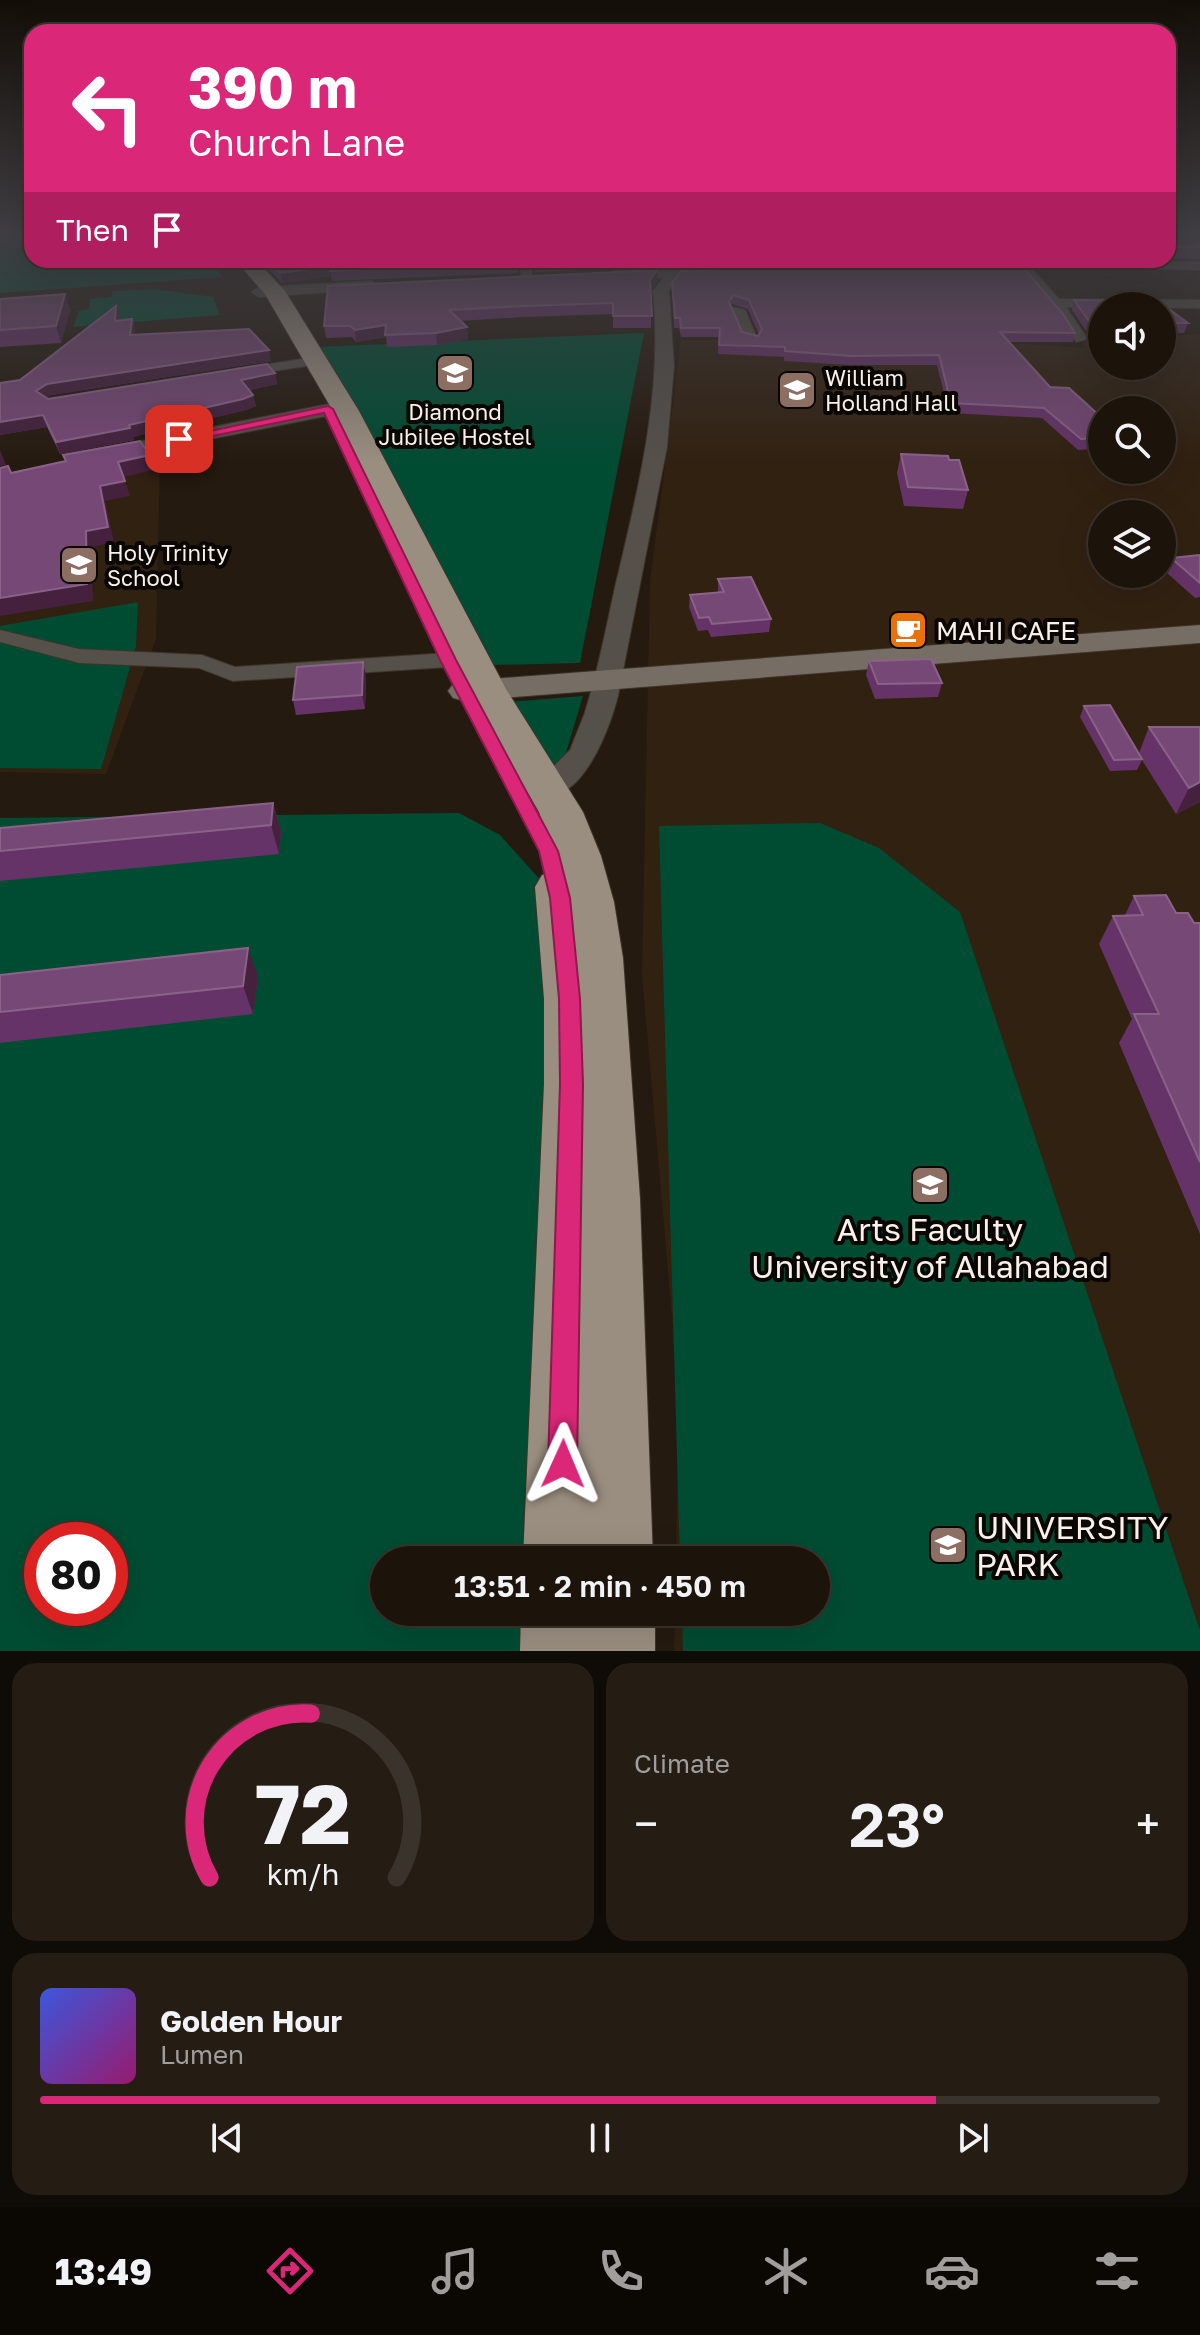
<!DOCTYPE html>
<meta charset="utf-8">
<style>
body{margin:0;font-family:"Golos Text",sans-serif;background:#251d14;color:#f1f3f6;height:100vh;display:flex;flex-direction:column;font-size:30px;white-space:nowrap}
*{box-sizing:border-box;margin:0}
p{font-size:26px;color:#a09e9d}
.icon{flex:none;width:44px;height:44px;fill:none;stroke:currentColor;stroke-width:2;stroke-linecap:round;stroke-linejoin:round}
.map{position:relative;height:1651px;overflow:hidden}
.sheet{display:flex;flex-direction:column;gap:12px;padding:12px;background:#0f0b06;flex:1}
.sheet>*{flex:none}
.banner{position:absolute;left:24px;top:24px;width:1152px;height:244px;border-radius:24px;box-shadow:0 8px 32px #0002,0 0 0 2px #3a332c;background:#db2777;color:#fff;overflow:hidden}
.buttons{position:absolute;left:1088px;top:292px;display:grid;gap:16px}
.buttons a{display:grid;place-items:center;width:88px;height:88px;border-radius:50%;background:#1c140b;box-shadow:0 8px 32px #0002,0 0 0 2px #3a332c;font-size:40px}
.speed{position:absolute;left:24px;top:1522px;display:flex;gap:16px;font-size:40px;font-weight:700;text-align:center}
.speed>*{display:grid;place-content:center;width:104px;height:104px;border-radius:50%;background:#1c140b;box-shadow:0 8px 32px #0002,0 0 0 2px #3a332c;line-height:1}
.speed .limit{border:12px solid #d22;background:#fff;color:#111}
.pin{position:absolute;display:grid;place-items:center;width:68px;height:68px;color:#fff;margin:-34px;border-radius:16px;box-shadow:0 4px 12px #0006}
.me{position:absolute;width:88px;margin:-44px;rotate:1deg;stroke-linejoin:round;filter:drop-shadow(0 0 6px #0008)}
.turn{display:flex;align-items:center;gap:28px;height:168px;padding:0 32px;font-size:36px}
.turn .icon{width:104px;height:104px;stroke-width:2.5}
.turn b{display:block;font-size:56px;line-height:68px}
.then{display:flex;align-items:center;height:76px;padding:0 32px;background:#0003;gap:16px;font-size:30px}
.big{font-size:60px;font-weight:600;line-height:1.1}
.sheet .card{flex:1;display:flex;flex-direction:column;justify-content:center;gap:12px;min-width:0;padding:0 28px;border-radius:24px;background:#251d14}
.sheet .dial{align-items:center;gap:0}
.dial svg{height:208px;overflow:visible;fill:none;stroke:#3a332c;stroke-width:7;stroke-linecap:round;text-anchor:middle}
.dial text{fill:#f1f3f6;stroke:none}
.song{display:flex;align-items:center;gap:24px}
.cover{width:96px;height:96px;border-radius:12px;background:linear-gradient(135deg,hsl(230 70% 55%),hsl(320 70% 35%))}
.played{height:8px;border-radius:4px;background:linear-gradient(90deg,#db2777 80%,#3a332c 80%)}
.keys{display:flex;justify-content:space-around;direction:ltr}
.heat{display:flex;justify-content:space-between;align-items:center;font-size:44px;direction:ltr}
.sheet .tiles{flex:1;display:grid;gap:12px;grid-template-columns:1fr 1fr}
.card:last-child{grid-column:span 2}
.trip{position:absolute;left:370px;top:1546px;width:460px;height:80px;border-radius:40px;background:#1c140b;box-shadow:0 8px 32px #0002,0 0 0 2px #3a332c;font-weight:600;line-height:80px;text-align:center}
.menu{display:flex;height:128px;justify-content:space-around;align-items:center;background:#0b0804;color:#a09e9d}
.menu .icon{width:56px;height:56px}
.menu .current{color:#db2777}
.menu b{font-size:36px;color:#f1f3f6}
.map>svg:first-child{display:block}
.built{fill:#312111;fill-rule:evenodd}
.green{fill:#004c33;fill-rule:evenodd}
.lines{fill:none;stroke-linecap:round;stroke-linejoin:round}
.minor-casing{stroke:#3e3429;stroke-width:2}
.tertiary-casing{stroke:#3e3429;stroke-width:2}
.secondary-casing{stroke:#3e3429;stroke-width:2}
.trunk-casing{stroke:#3e3429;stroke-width:2}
.minor{fill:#55504a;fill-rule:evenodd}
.tertiary{fill:#55504a;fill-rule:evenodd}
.secondary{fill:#766d64;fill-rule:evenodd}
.trunk{fill:#9a8e80;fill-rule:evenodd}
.wall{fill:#663368;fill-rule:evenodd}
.shaded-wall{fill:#45213e}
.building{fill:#764876;stroke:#8a6288;stroke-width:2;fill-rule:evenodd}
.route{fill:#db2777;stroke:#8e194d;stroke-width:2}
.labels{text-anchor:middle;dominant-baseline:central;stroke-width:8;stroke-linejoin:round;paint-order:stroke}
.far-poi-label{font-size:22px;fill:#f9f1e9;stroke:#0a0603;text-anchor:start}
.poi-label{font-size:26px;fill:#f9f1e9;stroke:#0a0603;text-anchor:start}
.near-poi-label{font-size:32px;fill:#f9f1e9;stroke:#0a0603}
</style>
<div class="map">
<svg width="1200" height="1651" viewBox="0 0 1200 1651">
<rect width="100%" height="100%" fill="#251a0f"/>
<path class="built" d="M1200,334V1651H674L675,1612H816V1560H676L679,1395L642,975L650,581L681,340L944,339L1085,348L1081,339H1102V366H1162V336ZM1102,410H1162V470H1102ZM1102,514H1162V574H1102Z
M160,458L156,639L106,774L0,772V490Z"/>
<path class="green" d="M0,233H32V260H53L52,269L102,265L103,260H208L223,277L0,293Z
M154,289L213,297L220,315L73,327L79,311L89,309L90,299L111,297L113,291Z
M644,333L580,663L492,665L316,347Z
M138,602L136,646L101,769L0,768V626Z
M583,696L552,799L494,703Z
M459,813L500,835L544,884L577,1560H384V1612H578L579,1651H0V818ZM42,1540H110V1608H42Z
M820,823L879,848L960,912L1200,1631V1651H683L682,1612H816V1560H680L659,826Z"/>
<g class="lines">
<defs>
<path id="minor" d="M521,260H533L531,283L521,280Z
M1012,260H1024L1059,299L1200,300V308L1066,307L1088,339L1076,342L1063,321Z
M733,307L745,310L758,340L756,343L744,340L731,310Z
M302,359L309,363L307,366L235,377L228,373L235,369Z
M0,630L79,649L202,655L235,667L448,653L459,660L448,667L233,681L199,668L79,663L0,642Z"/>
<path id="tertiary" d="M672,260H686L684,268L723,267L730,271L723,275L680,277L669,291L674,366L667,447L618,696C609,730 581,808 536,795L532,788L570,750L584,715C598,672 606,627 616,583C639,486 663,391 653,291L663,278L614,280L606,275L614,270L669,268Z
M920,260L1200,262V270L1022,265L782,273L775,269L782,265Z
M372,281L380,286L377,289L259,297L251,292L259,287Z
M344,401L354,407L351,411L101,461L91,455L101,449Z"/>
<path id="secondary" d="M1200,625V643L465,701L453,698L448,691L453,684L465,681Z"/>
<path id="trunk" d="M235,260H256L285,291L359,411L506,689L583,812L601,856L614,902L623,958L640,1199L653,1560H523L544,1084V999L535,887L542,875L559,870L539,812L468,689L333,411L265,294Z
M521,1612H655V1651H520Z"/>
</defs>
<use href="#minor" class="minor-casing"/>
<use href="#tertiary" class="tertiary-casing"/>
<use href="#secondary" class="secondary-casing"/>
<use href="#trunk" class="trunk-casing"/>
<use href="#minor" class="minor"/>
<use href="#tertiary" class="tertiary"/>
<use href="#secondary" class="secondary"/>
<use href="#trunk" class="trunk"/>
</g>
<path class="wall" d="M1168,233H1200V259L1169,258Z
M260,260H520L518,273L332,281L331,276L282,283Z
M535,260H670L667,266L535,272Z
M688,260H887L688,265Z
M657,270V281L651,290V328H613V314L523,317L460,321L467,327L468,339L437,345L387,347L386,337L356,342L352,337L326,338L324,326Z
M672,283L1075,333L1073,342H1009L1050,387L1102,418V448L1078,450L1042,418L949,413L937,365H850L784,361V357L718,354L719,337H681L679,328H674ZM732,304L748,309L759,335L758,336L742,332L731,306Z
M65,294L70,310L61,343L0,347V299Z
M1074,300L1158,301L1188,323L1184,333H1162V306H1102V334H1088L1072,310Z
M119,316V321L132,319L135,330L134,335L271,361L51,395L46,398L48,399L275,373L277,384L250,390L256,406L246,410L133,437L134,440L60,454L47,427L0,435V383L20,380Z
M901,454L968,490L963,509L904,506L897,473Z
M1200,555V597L1195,598L1166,572L1171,558Z
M718,579L771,619L769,632L711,637L708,630L698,631L689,607L690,595L718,592Z
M869,661L942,683L938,697L875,699L866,675Z
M366,676L365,709L296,715L293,700Z
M1084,706L1139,753L1149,727H1200V802L1176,814L1142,760L1137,770L1110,771L1080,717Z
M273,803L281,831L279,854L0,881V828Z
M1134,896L1176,913L1194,923H1200V1234L1119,1043L1132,1019L1099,944L1113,916L1125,915Z
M0,975L258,977L253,1014L0,1043Z"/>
<path class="shaded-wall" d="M331,266V276L282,283L280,273Z
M657,270V281L650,291V280Z
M65,294L70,310L61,343L56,326Z
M116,306L119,316L118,332L115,321Z
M132,319L135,330L133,346L130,335Z
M386,325V337L356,342L355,330Z
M467,327L468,339L437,345L436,333Z
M269,350L271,361L51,395L40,402L36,391L47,384Z
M275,373L277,384L244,391L241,380Z
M253,395L256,406L246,410L133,437L134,440L60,454L56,442Z
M43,415L47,427L0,435V422Z
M0,450L6,465L0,466Z
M150,455L154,470L123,477L118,462Z
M125,481L130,496L105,501L114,542L91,547L93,601L0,616V598L86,531L100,486Z
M363,662L366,676L365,709L362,695Z
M1200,782V802L1176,814L1189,788Z
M273,803L281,831L279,854L271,825Z
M248,948L258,977L253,1014L243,986Z"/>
<path class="building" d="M1168,233H1200V247H1172L1168,237Z
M267,260H518V263L330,271L331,266L280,273Z
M535,260H587L535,262Z
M1017,260L1063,314L1075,333L1000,332L1050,387L1069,388L1102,418V437L1081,439L1044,408L951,403L939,355L851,356L785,351V347L719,345L720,328H681L680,318H675L672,283L681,271ZM733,295L749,300L762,329L758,336L742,332L729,302Z
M657,270L650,280L652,316H613V303L522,306L449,310L467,327L436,333L385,335L386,325L355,330L350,326H324L328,286Z
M65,294L56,326L0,330V299Z
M1074,300L1158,301L1188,323H1162V306H1102V324H1091Z
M116,306L115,321L132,319L130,335L249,329L269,350L47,384L36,391L48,399L267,364L275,373L241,380L253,395L243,399L129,425L130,428L56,442L43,415L0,422V383L20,380Z
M140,441L150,455L118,462L125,481L100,486L108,527L86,531L87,584L0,598V468L8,466L11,473L66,461L63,455Z
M901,454L948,456L949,460H959L968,490L908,487Z
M1200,555V583L1171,558Z
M751,577L771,619L712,624L709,617L699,618L690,595L724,592L718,579Z
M931,659L942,683L878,684L869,661Z
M363,662L362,695L293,700L297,667Z
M1110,705L1142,759L1114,760L1084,706Z
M1149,727H1200V782L1189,788Z
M273,803L271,825L0,851V828Z
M1166,895L1176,913H1188L1194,923H1200V1162L1134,1014H1159L1113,916L1143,915L1134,896Z
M248,948L243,986L0,1012V975Z"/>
<linearGradient id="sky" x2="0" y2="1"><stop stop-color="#140e08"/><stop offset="0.5" stop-color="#403e42"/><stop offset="1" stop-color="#403e42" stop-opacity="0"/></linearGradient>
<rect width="1200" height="464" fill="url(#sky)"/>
<path class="route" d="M328,406L333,409L456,660L558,851L570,898L580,999L583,1084L577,1464L573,1474L563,1479L552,1474L548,1464L560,1084L559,999L550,898L539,851L440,660L324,413L179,443L173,439Z"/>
<defs>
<symbol id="university-square" viewBox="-11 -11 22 22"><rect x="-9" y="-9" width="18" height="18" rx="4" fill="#8d6e63" stroke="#0a0603"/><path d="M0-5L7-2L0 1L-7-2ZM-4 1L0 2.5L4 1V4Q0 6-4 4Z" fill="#fff"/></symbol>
<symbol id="school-square" viewBox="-11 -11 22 22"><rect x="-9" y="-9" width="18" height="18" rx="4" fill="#8d6e63" stroke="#0a0603"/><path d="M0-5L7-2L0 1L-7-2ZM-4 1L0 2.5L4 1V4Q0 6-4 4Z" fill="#fff"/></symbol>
<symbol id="cafe-square" viewBox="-11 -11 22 22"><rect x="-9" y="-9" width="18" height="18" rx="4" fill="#e8710a" stroke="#0a0603"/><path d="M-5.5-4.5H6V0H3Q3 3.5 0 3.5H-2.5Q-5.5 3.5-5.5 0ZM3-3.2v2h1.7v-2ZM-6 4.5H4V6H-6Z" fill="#fff"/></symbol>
</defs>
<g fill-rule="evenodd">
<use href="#university-square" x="433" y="351" width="44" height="44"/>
<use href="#university-square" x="775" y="368" width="44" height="44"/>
<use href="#school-square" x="57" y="543" width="44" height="44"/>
<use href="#cafe-square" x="886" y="608" width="44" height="44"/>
<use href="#university-square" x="908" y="1163" width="44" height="44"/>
<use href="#university-square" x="926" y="1523" width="44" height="44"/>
</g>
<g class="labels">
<g class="far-poi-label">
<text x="825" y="377">William<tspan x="825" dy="25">Holland Hall</tspan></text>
<text x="455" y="411" text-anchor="middle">Diamond<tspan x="455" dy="25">Jubilee Hostel</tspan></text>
<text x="107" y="552">Holy Trinity<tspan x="107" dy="25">School</tspan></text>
</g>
<g class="poi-label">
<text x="936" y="630">MAHI CAFE</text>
</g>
<g class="near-poi-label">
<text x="930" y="1229">Arts Faculty<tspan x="930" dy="37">University of Allahabad</tspan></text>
<text x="976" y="1527" text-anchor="start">UNIVERSITY<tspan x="976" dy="37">PARK</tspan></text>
</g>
</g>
</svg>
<div class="buttons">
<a><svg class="icon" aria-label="sound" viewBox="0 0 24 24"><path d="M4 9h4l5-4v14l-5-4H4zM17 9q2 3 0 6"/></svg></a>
<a><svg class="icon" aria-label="search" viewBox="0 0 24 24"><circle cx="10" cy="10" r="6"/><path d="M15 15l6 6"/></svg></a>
<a><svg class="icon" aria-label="layers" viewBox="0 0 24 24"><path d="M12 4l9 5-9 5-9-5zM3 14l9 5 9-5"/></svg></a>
</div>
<div class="speed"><div class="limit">80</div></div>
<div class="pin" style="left:179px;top:439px;background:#d93025"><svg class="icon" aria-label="arrive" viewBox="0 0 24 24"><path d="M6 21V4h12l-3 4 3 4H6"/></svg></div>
<svg class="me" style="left:563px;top:1464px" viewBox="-20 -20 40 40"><path d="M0-17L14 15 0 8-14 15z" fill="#db2777" stroke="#fff" stroke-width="4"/></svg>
<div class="trip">13:51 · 2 min · 450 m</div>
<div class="banner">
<div class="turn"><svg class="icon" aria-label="left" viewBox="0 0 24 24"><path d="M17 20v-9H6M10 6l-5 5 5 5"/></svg><div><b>390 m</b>Church Lane</div></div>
<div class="then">Then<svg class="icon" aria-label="arrive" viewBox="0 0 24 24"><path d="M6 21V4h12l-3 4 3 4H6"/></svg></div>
</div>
</div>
<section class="sheet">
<div class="tiles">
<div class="card dial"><svg viewBox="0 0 100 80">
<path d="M14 69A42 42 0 1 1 86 69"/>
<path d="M14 69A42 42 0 0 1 53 6" stroke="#db2777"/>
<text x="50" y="56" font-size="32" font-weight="700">72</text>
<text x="50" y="72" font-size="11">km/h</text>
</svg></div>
<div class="card"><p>Climate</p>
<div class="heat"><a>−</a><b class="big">23°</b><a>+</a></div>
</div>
<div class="card">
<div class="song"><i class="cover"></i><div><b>Golden Hour</b><p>Lumen</p></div></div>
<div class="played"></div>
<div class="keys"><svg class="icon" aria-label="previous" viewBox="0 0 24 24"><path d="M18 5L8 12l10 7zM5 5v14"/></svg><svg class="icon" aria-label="pause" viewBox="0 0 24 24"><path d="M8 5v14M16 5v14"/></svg><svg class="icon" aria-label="next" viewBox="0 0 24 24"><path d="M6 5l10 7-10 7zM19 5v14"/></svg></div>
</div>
</div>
</section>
<nav class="menu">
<b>13:49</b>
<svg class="icon current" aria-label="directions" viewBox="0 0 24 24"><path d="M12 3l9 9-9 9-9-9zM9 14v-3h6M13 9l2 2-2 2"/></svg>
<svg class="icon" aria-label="music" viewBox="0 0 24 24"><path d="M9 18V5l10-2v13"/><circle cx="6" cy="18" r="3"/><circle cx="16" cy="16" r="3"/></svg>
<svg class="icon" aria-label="phone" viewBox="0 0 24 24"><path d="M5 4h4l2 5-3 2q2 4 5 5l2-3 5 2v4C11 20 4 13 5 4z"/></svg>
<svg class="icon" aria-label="climate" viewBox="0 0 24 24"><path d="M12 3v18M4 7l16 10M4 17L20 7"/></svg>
<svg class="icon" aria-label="car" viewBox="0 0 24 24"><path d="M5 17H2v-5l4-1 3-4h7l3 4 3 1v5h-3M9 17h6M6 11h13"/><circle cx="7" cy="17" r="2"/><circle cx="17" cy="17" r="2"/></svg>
<svg class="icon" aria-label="filters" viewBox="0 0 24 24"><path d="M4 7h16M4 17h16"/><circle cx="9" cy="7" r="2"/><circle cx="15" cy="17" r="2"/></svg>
</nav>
